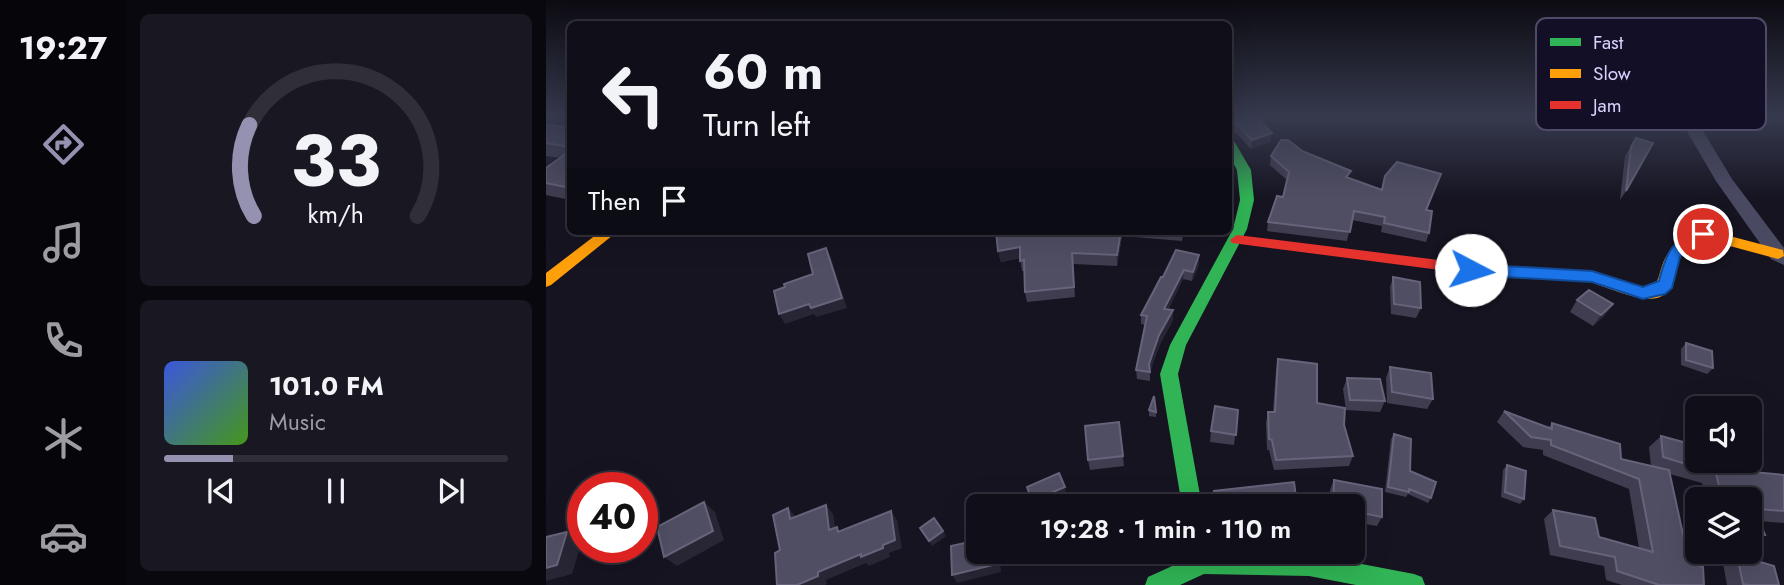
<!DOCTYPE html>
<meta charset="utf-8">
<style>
body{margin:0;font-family:Jost,sans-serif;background:#191822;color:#f1f3f6;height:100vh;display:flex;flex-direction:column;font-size:26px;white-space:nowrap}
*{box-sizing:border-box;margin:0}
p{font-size:23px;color:#9c9ca2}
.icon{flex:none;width:38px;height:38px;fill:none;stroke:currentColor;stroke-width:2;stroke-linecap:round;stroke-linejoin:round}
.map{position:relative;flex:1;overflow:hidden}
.details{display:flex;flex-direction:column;gap:14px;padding:14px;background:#09080e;width:420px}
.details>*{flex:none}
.guide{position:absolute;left:21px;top:21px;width:665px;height:214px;border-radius:10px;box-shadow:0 7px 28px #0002,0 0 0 2px #302f38;background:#100f19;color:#f1f3f6;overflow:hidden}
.fabs{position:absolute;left:1139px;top:396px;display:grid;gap:14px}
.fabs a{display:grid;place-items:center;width:77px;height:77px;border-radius:10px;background:#100f19;box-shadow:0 7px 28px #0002,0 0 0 2px #302f38;font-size:35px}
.speed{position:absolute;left:21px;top:472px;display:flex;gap:14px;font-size:35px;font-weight:700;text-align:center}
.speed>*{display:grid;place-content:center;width:91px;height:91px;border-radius:50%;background:#100f19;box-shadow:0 7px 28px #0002,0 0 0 2px #302f38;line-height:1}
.speed .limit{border:10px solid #d22;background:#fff;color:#111}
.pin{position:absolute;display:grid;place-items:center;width:60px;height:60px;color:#fff;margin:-30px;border:4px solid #fff;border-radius:50%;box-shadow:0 2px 7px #0007}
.me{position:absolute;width:77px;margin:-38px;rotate:95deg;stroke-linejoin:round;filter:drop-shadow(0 0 5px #0008)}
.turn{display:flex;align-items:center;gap:24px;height:147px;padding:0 21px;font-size:32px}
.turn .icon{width:91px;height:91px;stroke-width:2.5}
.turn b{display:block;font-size:49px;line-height:60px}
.then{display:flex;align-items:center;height:66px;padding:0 21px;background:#0003;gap:14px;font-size:26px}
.details .card{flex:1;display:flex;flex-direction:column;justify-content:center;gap:10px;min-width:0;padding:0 24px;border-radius:10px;background:#191822}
.details .dial{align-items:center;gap:0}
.dial svg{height:182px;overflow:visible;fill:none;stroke:#302f38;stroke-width:7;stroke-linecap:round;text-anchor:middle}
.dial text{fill:#f1f3f6;stroke:none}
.song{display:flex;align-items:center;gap:21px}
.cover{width:84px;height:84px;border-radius:10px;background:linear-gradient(135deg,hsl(230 70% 55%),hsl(100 70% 35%))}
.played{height:7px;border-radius:4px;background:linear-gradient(90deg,#9591b1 20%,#302f38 20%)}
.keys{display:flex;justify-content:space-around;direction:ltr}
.trip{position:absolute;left:420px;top:494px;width:399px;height:70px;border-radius:10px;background:#100f19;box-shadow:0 7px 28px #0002,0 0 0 2px #302f38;font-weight:600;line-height:70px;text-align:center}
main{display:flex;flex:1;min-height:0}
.tab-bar{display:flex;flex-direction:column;width:126px;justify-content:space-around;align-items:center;background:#06060a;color:#9c9ca2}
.tab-bar .icon{width:49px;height:49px}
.tab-bar .active{color:#9591b1}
.tab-bar b{font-size:32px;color:#f1f3f6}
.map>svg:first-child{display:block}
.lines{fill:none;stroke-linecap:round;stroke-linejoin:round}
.street{fill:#4a4962;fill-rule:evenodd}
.fast{fill:#30b455;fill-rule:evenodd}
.slow{fill:#ff9f0a;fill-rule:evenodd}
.jam{fill:#e5322d;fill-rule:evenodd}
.wall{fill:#403d50}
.shaded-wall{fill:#282635}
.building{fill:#504e63;stroke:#66637b;stroke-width:2}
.route{fill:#1a73e8;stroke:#114b97;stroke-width:2}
.key{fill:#130f26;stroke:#4e4a67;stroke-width:2}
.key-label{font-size:19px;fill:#d9d4ff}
</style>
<main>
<nav class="tab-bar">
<b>19:27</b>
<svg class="icon active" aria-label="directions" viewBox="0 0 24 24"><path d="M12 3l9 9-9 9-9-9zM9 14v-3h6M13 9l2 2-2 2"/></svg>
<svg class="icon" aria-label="music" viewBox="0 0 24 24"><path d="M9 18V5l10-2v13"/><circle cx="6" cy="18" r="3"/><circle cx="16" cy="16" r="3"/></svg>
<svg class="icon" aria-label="phone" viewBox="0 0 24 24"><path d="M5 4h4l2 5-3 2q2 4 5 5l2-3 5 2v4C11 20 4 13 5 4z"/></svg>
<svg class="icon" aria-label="climate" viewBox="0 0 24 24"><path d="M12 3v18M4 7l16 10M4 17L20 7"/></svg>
<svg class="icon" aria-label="car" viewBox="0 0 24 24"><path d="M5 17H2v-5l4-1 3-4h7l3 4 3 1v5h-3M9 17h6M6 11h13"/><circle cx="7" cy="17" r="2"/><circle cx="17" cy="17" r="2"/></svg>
</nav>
<section class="details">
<div class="card dial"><svg viewBox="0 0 100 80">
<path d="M14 69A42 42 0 1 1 86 69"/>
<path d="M14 69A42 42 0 0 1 12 29" stroke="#9591b1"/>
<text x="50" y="56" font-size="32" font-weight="700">33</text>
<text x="50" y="72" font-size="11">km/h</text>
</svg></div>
<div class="card">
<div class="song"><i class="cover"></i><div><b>101.0 FM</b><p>Music</p></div></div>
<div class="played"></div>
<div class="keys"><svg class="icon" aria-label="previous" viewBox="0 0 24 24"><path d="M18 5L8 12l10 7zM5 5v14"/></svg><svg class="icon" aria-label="pause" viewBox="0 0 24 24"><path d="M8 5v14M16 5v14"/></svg><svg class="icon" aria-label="next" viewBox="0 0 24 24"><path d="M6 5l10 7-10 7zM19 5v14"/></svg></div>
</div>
</section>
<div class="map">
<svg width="1238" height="585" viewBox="0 0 1238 585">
<rect width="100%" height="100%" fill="#161421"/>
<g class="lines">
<path class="street" d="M1132,116H1148L1186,179L1238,248V265L1225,259L1170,181Z"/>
<path class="fast" d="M682,137L688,141L705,170L708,200L701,229L640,345L632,374L656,506H636L614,374L624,345L687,229L694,200L691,170L682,153Z
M657,552L763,554L868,574L876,577L879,585H810L763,576L658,574L634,585H599L602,577Z"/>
<path class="slow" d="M1157,229L1237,250L1238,256L1232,259L1158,239C1150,243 1141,248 1136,255C1120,278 1132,306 1090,297C1077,294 1065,289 1053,285L1050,281L1058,275L1090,286H1107C1113,281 1113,274 1116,266C1122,247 1138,235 1157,229Z
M55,231H72L5,285L0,287V273Z"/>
<path class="jam" d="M691,235L925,264L1046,271L1063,277L1066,281L1058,287L1045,282L925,274L686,243L684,240Z"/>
</g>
<path class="wall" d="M682,116L726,133L724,142L705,149L692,135L687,132V123L689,121L682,123Z
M0,124L24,128V200L0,195V168L15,158L0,156Z
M1090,138L1080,191L1074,200L1079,156Z
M756,151L803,178L835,190L839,176L881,210L883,233L880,242L835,232L836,226L806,220L801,241L721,231L722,222L737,197L741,180L724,165L725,156Z
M450,231H638L636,241L576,236L571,266L527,264L529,297L481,302L479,292L478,271H476L474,258L455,262L452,251Z
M653,265L646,281L637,279L622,310H627V320L614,344L604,371V381L591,379L590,370L599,325L595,324V315L617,277Z
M847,277L875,308L870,318L845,314L844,287Z
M1031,300L1067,304L1059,315L1047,326L1024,312Z
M1140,343L1167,368L1161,374L1135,365V349Z
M732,359L771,403L798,425L807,456L803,466L728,470L723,450H721L720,423L722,412H727L730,370Z
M844,367L887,399L881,409L841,403L840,378Z
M801,378L839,401L834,412L800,410L797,389Z
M603,410L610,412V417L603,416Z
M692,410L688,445L664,442L665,431Z
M958,411L1002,428L1006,423L1075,459L1105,466L1103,447L1115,436L1196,471L1238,475V523L1213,521L1219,535L1204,544V499H1160L1156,483L1124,474L1143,562L1158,585H1076L1060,580L1058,566L1004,555L998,519L1007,510L1053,537L1093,548L1083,489L997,455V450L977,447L951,422Z
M848,434L864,471L885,498L882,503L862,494L860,497L839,492L845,439Z
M577,456L578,466L544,470L542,460Z
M961,465L978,499L974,504L955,497L957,470Z
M788,480L836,517L831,526L807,522V506H783L784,490Z
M1191,555L1233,585H1181L1177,563Z"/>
<path class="shaded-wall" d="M682,116H697L696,119L682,123Z
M726,133L724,142L705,149L706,140Z
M575,231H576V236L571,266V255Z
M474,247L476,258L455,262L452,251Z
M280,248L285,258L301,308L270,317L268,314L239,324L233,314L263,304Z
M653,255V265L646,281L647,272Z
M638,270L637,279L618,318V309Z
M1067,304L1059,315L1047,326L1055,315Z
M627,310V320L614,344L604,373L603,364L613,335Z
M519,487L520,492L488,506L486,501Z
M158,502L169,512L178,540L131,566L118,557Z
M280,505L287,514L291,539L283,530Z
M242,508L250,517L244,519Z
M345,511L351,520L356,548L343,553L344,557L323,566L320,563L280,580L281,584L279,585H251L272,572L337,545Z
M397,531L400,536L386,546L383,541Z
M21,532L36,541L26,574L0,581V568Z
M450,551H453L455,572L411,583L406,575Z"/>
<path class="building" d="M693,116H710L726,133L706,140L693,126L687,123Z
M0,124L24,128V147L0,143Z
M1090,138L1107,143L1080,191L1085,147Z
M735,140H742L756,151L805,171L800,177L836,190L839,176L851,162L895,174L880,210L886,211L883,233L838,223L839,217L808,211L804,232L722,222L731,196L737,197L743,172L725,156Z
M24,151V188L0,183V168Z
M450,231H575L571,255L526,253L528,287L479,292L478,260L474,261V247L452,251Z
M280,248L296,298L265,308L263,304L233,314L228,291L239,287L238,284L267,274L262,254Z
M630,250L653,255L647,272L638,270L618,309L627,310L613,335L603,364L604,372L590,370L601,316L595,315L615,277H617Z
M847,277L874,282L875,308L848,304Z
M1043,290L1067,304L1055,315L1031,300Z
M1140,343L1166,351L1167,368L1140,360Z
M732,359L771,364V403L799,408L798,425L807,456L730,460L726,440L723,439L722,412H729Z
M844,367L885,373L887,399L846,392Z
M801,378L834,379L839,401L804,400Z
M608,396L610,412L603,410Z
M669,406L692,410L690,435L665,431Z
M958,411L1006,429V423L1074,444L1075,459L1123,470L1143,562L1157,567L1158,585H1113L1071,571L1069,557L1014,546L1007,510L1049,518L1053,537L1107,552L1093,479L1005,445V440L985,437Z
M573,422L577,456L542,460L539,426Z
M848,434L865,439L864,471L890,482L885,498L863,489V492L842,487Z
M1115,436L1152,446V460H1194L1196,471L1238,475V511L1212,509L1213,514L1210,513L1219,535L1204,532V499H1176L1170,473L1117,457Z
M961,465L980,471L978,499L959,492Z
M513,473L519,487L486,501L481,487Z
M788,480L836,489V517L807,511V506H787Z
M748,482L751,505L586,506L585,499L624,496L627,499H666L668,491Z
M158,502L167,531L118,557L111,527Z
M280,505L283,530L291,527L292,532L345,511L349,540L337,545V548L315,557V554L272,572V576L251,585H231L229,553L234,550L227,515L242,508L244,519Z
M388,518L397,531L383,541L374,528Z
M21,532L11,565L0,568V537Z
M432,540V551H450L451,564L406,575L405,546Z
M1191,555L1228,566L1233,585H1202L1197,584Z"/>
<linearGradient id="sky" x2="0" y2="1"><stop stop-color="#0c0b12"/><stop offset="0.59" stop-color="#363a4e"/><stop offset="1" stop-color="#363a4e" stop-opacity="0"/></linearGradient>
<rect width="1238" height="198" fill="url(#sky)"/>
<path class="route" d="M1157,229L1164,234L1144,247L1134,257L1126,288L1119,294L1097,299L1046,282L925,275L917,270L925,264L1046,271L1097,287L1113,281C1120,253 1126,238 1157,229Z"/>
<rect x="990" y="18" width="230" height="112" rx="10" class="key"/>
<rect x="1004" y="38" width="31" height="8" fill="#30b455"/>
<rect x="1004" y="69" width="31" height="9" fill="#ff9f0a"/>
<rect x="1004" y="101" width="31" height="8" fill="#e5322d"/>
<g class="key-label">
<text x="1047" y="49">Fast</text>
<text x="1047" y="80">Slow</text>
<text x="1047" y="112">Jam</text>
</g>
</svg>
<div class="fabs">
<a><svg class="icon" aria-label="sound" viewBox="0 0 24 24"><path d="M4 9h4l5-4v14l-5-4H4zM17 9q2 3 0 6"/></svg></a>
<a><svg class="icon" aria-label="layers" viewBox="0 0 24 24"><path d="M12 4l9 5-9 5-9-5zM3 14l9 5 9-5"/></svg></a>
</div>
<div class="speed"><div class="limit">40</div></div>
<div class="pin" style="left:1157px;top:234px;background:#d93025"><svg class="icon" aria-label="arrive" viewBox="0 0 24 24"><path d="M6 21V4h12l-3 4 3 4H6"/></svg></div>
<svg class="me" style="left:925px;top:270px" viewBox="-20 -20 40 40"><circle r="19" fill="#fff"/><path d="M0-13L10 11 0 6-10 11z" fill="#1a73e8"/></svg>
<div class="trip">19:28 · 1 min · 110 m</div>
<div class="guide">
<div class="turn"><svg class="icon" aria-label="left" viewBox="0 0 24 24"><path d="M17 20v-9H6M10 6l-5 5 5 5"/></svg><div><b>60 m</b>Turn left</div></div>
<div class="then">Then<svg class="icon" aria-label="arrive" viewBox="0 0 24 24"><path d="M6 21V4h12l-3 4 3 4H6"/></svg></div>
</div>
</div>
</main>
